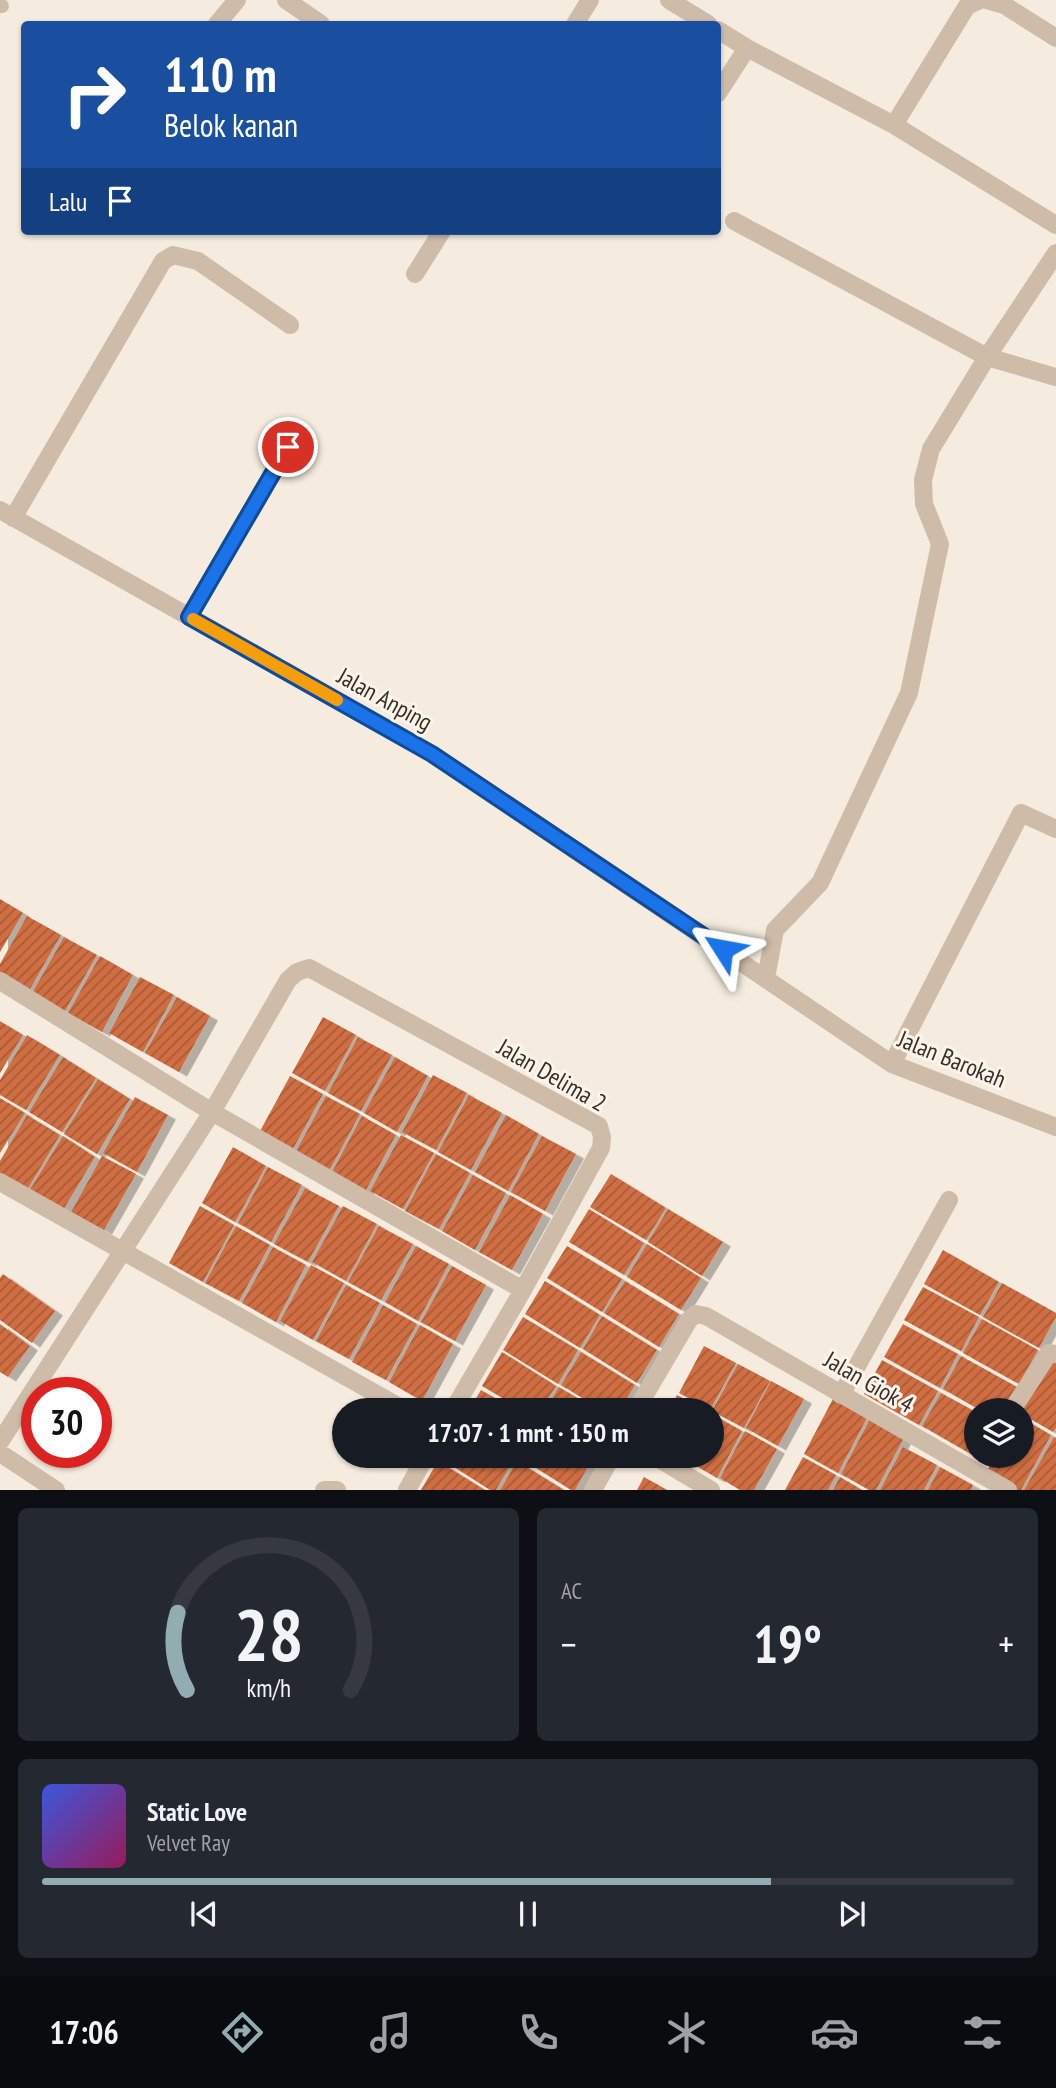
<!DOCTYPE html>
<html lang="id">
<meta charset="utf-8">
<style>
body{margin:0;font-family:"PT Sans Narrow",sans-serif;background:#242831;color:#f1f3f6;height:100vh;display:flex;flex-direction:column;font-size:26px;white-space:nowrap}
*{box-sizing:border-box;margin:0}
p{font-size:23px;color:#9ea1a6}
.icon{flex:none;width:38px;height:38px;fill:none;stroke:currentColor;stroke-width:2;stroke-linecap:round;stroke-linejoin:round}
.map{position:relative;height:1490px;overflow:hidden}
.details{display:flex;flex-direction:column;gap:18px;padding:18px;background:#0d0f14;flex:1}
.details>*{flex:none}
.hud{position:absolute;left:21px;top:21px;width:700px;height:214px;border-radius:7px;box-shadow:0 2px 5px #0004;background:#1a4fa0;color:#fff;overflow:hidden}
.controls{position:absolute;left:964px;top:1398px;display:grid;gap:14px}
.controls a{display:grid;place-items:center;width:70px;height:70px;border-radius:50%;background:#171b24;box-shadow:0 2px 5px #0004;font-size:35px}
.speed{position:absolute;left:21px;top:1377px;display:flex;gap:14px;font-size:35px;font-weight:700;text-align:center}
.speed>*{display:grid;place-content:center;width:91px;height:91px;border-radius:50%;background:#171b24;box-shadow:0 2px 5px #0004;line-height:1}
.speed .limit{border:10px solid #d22;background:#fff;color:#111}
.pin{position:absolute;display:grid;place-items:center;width:60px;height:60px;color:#fff;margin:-30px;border:4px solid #fff;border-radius:50%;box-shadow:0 2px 7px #0007}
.me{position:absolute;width:77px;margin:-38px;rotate:304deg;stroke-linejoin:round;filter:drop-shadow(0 0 5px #0008)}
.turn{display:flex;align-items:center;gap:24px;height:147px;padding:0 28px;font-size:32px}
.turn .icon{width:91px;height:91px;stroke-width:2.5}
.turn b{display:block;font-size:49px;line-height:60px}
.then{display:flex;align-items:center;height:66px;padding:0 28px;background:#0003;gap:14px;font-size:26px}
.big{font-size:52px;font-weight:700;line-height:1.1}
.details .tile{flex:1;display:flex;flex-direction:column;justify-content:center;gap:10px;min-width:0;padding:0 24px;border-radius:10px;background:#242831}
.details .dial{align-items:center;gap:0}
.dial svg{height:182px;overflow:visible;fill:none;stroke:#363941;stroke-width:7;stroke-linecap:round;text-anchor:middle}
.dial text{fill:#f1f3f6;stroke:none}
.song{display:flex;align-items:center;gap:21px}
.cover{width:84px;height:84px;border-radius:10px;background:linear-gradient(135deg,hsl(230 70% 55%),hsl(330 70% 35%))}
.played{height:7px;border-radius:4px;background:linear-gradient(90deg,#91adb2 75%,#363941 75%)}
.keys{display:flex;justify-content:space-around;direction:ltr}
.heat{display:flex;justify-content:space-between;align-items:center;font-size:38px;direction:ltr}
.details .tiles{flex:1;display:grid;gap:18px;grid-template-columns:1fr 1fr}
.tile:last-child{grid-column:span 2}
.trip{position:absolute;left:332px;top:1398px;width:392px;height:70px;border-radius:35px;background:#171b24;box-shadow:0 2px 5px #0004;font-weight:700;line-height:70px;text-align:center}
.menu{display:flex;height:112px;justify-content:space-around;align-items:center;background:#090b0e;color:#9ea1a6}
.menu .icon{width:49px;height:49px}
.menu .selected{color:#91adb2}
.menu b{font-size:32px;color:#f1f3f6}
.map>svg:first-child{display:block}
.building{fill:url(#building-hatch);filter:url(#shadow)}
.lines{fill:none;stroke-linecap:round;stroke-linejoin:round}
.lane{stroke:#cebca9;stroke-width:14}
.street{stroke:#cebca9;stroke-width:18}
.route-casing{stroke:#114b97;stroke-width:18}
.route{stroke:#1a73e8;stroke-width:12}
.slow{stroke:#f59e0b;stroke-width:12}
.labels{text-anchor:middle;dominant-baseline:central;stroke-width:6;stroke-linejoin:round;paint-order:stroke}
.street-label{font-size:24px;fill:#3b3029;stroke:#fbf5ec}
</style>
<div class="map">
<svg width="1056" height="1490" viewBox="0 0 1056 1490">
<defs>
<pattern id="building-hatch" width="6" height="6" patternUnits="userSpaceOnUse" patternTransform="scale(1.75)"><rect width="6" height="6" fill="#cf6e42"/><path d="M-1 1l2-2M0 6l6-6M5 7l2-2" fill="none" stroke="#a95b37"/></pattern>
<filter id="shadow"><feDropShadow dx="8" dy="4.5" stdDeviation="0" flood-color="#0004"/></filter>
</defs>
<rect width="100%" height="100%" fill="#f5ecdf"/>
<path class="building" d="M0,899L23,913L0,952Z
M27,916L61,935L29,991L0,975V964Z
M64,937L97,955L65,1011L32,993Z
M100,956L133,975L102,1032L68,1013Z
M140,977L174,995L143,1052L109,1033Z
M177,997L210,1016L179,1072L145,1053Z
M323,1017L356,1035L325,1091L292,1073Z
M0,1021L23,1035L0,1073Z
M27,1035L60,1055L26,1110L0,1095V1080Z
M358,1037L392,1055L361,1111L328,1093Z
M63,1057L96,1078L62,1132L29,1112Z
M395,1057L428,1076L397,1132L364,1113Z
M433,1075L467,1093L436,1150L402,1132Z
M290,1076L323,1094L292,1151L259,1133Z
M98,1079L130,1099L97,1154L64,1134Z
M469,1095L502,1113L471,1170L438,1152Z
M326,1096L360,1114L329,1171L295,1153Z
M135,1097L168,1115L137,1172L103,1153Z
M0,1098L25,1113L0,1153Z
M27,1115L60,1135L27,1190L0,1174V1161Z
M506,1115L539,1134L508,1191L475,1172Z
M362,1116L396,1135L365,1192L332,1172Z
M401,1135L434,1153L403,1209L370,1191Z
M63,1136L95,1157L62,1212L29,1191Z
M542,1136L576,1154L545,1211L511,1192Z
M233,1147L266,1166L235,1222L202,1203Z
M436,1154L470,1173L439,1229L405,1211Z
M102,1156L136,1174L104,1230L71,1212Z
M268,1167L302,1185L271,1242L238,1223Z
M611,1174L666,1208L646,1240L590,1207Z
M473,1175L506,1193L475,1250L442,1231Z
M305,1188L339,1206L308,1262L274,1244Z
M510,1195L543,1214L512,1270L479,1252Z
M200,1206L234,1225L203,1282L169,1263Z
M343,1206L377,1224L346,1281L312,1262Z
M589,1209L644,1243L624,1275L569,1242Z
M668,1209L723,1242L702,1276L648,1242Z
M236,1226L270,1245L239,1301L205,1283Z
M379,1226L413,1244L381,1300L348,1282Z
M647,1244L701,1278L681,1310L627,1277Z
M416,1246L449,1264L418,1321L385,1302Z
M567,1246L622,1279L602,1312L547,1278Z
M273,1247L306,1265L276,1322L242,1303Z
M943,1250L999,1282L980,1315L924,1284Z
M311,1265L344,1283L313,1340L280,1321Z
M452,1266L486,1285L455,1341L421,1322Z
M3,1274L55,1311L32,1343L0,1320V1278Z
M545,1281L600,1315L580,1348L525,1314Z
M625,1281L679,1314L659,1347L604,1313Z
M1002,1283L1056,1313V1317L1039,1348L983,1317Z
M346,1285L380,1303L349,1359L316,1341Z
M923,1287L979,1317L961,1351L904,1320Z
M383,1305L417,1324L386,1380L352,1362Z
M602,1316L657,1350L637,1383L583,1349Z
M523,1317L578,1350L558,1384L503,1350Z
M982,1319L1038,1350L1019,1384L963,1353Z
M0,1324L30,1346L8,1377L0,1372Z
M903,1324L958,1354L940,1388L884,1357Z
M420,1325L453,1344L422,1401L389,1382Z
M704,1346L736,1363L710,1410L679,1393Z
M502,1352L556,1386L541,1410H523L482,1386Z
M581,1352L635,1385L620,1410H602L561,1385Z
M961,1356L1017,1387L1004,1410H980L943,1389Z
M1052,1357L1056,1360V1428L1053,1432L1022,1414V1409Z
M882,1360L938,1391L919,1425L864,1394Z
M738,1364L770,1381L744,1428L712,1411Z
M771,1381L804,1399L778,1446L746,1428Z
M559,1387L597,1410H545Z
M481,1390L516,1410H469Z
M941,1393L976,1412V1457L922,1426Z
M677,1395L705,1410H669Z
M834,1397L868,1416L838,1473L804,1454Z
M712,1414L742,1431L717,1478L686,1460L688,1456H712Z
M871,1417L905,1436L876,1490H869L841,1474Z
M1022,1418L1051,1435L1021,1490H1017L986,1472L996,1456H1022Z
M745,1431L777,1449L754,1490H740L720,1478Z
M1054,1437L1056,1438V1490H1024Z
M903,1447L937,1465L924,1490H880Z
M441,1456H510L514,1459L496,1490H490L440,1458Z
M517,1456H589L593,1458L575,1490H571Z
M803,1457L836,1475L828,1490H785Z
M438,1461L485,1490H421Z
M517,1461L564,1490H500Z
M940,1467L973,1485L971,1490H928Z
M644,1477L667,1490H637Z
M840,1477L862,1490H833Z"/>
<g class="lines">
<path class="lane" d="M0,4L2,6"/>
<path class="street" d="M286,0L321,24
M669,0L708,24
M987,0L1004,5L1056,38
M217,24L237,0
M575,24L590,0
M718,30L747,48L894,125L1056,225
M718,93L747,48
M894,125L967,6L980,0
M734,221L987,357L931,449L923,480L924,504L940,544L909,693L820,883L775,930L766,978
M1056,253L987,357L1056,377
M415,274L442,231
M0,510L432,754L892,1064L1056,1127
M13,518L163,261L173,255L198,261L290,325
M189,617L288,447
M0,981L212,1112L523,1290
M892,1064L1021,813L1056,829
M0,1182L405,1410
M841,1395L949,1200
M636,1410L689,1320L696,1314L706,1316L1008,1490
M1012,1410L1049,1353L1056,1354
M0,1442L212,1112L288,980L297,972L309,968L599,1126L602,1137L601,1148L523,1290L453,1410
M0,1453L56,1490
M654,1456L711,1490
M324,1490H337
M407,1490L426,1456
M593,1490L612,1456"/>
</g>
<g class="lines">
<defs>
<path id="route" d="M288,447L189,617L432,754L723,949"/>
</defs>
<use href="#route" class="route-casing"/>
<use href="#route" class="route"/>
<path class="slow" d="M193,619L337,700"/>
</g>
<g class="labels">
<g class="street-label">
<text transform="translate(385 699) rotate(29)">Jalan Anping</text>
<text transform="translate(952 1059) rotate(22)">Jalan Barokah</text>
<text transform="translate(552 1075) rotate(30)">Jalan Delima 2</text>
<text transform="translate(869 1382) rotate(30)">Jalan Giok 4</text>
</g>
</g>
</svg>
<div class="controls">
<a><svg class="icon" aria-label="layers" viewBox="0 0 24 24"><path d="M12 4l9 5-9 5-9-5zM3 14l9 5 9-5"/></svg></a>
</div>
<div class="speed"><div class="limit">30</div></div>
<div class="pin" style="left:288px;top:447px;background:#d93025"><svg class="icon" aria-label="arrive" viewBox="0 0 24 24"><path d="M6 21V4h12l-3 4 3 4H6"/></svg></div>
<svg class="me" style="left:723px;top:949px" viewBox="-20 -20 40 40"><path d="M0-17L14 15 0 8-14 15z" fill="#1a73e8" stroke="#fff" stroke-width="4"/></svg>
<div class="trip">17:07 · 1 mnt · 150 m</div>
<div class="hud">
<div class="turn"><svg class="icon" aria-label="right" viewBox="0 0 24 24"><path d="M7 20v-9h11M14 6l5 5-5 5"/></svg><div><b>110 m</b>Belok kanan</div></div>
<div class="then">Lalu<svg class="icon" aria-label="arrive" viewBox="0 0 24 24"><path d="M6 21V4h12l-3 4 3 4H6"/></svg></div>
</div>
</div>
<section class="details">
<div class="tiles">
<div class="tile dial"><svg viewBox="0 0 100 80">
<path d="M14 69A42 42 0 1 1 86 69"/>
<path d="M14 69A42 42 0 0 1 10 35" stroke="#91adb2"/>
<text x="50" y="56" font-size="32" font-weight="700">28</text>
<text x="50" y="72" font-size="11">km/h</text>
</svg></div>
<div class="tile"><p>AC</p>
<div class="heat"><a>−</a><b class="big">19°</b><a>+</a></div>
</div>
<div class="tile">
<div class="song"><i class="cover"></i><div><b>Static Love</b><p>Velvet Ray</p></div></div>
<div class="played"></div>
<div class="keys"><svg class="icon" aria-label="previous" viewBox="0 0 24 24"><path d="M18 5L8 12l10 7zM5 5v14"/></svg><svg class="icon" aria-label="pause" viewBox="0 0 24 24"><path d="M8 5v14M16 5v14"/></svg><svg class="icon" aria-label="next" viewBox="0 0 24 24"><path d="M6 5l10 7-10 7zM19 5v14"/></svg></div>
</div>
</div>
</section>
<nav class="menu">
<b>17:06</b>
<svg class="icon selected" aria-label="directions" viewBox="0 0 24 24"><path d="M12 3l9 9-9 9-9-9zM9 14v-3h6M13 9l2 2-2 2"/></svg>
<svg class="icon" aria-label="music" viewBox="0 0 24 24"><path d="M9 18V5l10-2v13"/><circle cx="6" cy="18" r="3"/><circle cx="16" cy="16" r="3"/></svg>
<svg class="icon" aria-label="phone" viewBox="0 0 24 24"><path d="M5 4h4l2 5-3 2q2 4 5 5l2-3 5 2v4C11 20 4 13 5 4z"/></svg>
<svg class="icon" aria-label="climate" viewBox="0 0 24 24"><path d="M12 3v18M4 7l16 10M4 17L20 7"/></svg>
<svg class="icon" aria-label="car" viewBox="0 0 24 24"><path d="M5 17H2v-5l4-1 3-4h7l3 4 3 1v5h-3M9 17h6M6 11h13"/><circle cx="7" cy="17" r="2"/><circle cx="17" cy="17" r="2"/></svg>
<svg class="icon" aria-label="filters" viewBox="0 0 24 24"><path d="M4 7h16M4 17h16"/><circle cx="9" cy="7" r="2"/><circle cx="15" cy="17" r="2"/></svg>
</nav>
